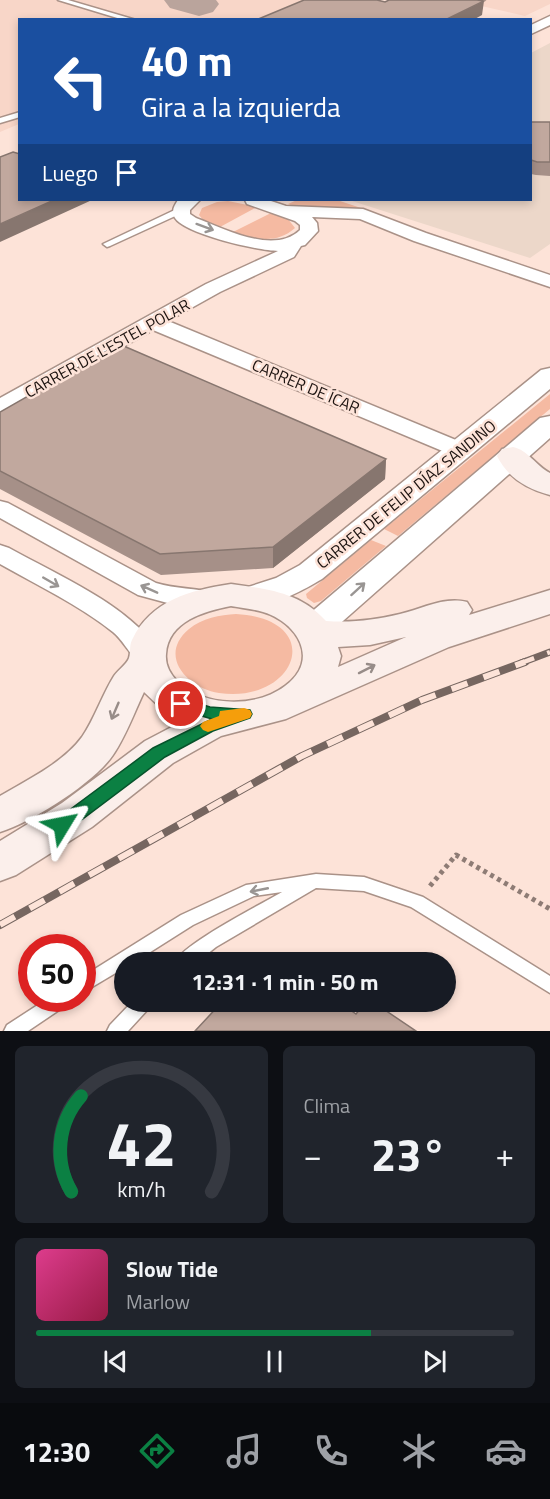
<!DOCTYPE html>
<html lang="es">
<meta charset="utf-8">
<style>
body{margin:0;font-family:"Titillium Web",sans-serif;background:#20242c;color:#f1f3f6;height:100vh;display:flex;flex-direction:column;font-size:22px;white-space:nowrap}
*{box-sizing:border-box;margin:0}
p{font-size:20px;color:#9ea1a6}
.icon{flex:none;width:33px;height:33px;fill:none;stroke:currentColor;stroke-width:2;stroke-linecap:round;stroke-linejoin:round}
.map{position:relative;height:1031px;overflow:hidden}
.side{display:flex;flex-direction:column;gap:15px;padding:15px;background:#0d0f14;flex:1}
.side>*{flex:none}
.guide{position:absolute;left:18px;top:18px;width:514px;height:183px;border-radius:0px;box-shadow:0 3px 9px #0003;background:#1a4fa0;color:#fff;overflow:hidden}
.speed{position:absolute;left:18px;top:934px;display:flex;gap:12px;font-size:30px;font-weight:700;text-align:center}
.speed>*{display:grid;place-content:center;width:78px;height:78px;border-radius:50%;background:#171b24;box-shadow:0 3px 9px #0003;line-height:1}
.speed .limit{border:9px solid #d22;background:#fff;color:#111}
.pin{position:absolute;display:grid;place-items:center;width:51px;height:51px;color:#fff;margin:-26px;border:3px solid #fff;border-radius:50%;box-shadow:0 2px 6px #0007}
.me{position:absolute;width:66px;margin:-33px;rotate:55deg;stroke-linejoin:round;filter:drop-shadow(0 0 4px #0008)}
.turn{display:flex;align-items:center;gap:21px;height:126px;padding:0 24px;font-size:27px}
.turn .icon{width:78px;height:78px;stroke-width:2.5}
.turn b{display:block;font-size:42px;line-height:51px}
.then{display:flex;align-items:center;height:57px;padding:0 24px;background:#0003;gap:12px;font-size:22px}
.big{font-size:45px;font-weight:700;line-height:1.1}
.side .card{flex:1;display:flex;flex-direction:column;justify-content:center;gap:9px;min-width:0;padding:0 21px;border-radius:9px;background:#20242c}
.side .dial{align-items:center;gap:0}
.dial svg{height:156px;overflow:visible;fill:none;stroke:#363941;stroke-width:7;stroke-linecap:round;text-anchor:middle}
.dial text{fill:#f1f3f6;stroke:none}
.song{display:flex;align-items:center;gap:18px}
.cover{width:72px;height:72px;border-radius:9px;background:linear-gradient(135deg,hsl(330 70% 55%),hsl(340 70% 35%))}
.played{height:6px;border-radius:3px;background:linear-gradient(90deg,#0b8043 70%,#363941 70%)}
.keys{display:flex;justify-content:space-around;direction:ltr}
.heat{display:flex;justify-content:space-between;align-items:center;font-size:33px;direction:ltr}
.side .tiles{flex:1;display:grid;gap:15px;grid-template-columns:1fr 1fr}
.card:last-child{grid-column:span 2}
.trip{position:absolute;left:114px;top:952px;width:342px;height:60px;border-radius:30px;background:#171b24;box-shadow:0 3px 9px #0003;font-weight:700;line-height:60px;text-align:center}
.tab-bar{display:flex;height:96px;justify-content:space-around;align-items:center;background:#090b0e;color:#9ea1a6}
.tab-bar .icon{width:42px;height:42px}
.tab-bar .selected{color:#0b8043}
.tab-bar b{font-size:27px;color:#f1f3f6}
.map>svg:first-child{display:block}
.built{fill:#f8d6c8}
.industrial{fill:#ecd7c9}
.green{fill:#f5baa2}
.lines{fill:none;stroke-linecap:round;stroke-linejoin:round}
.taxiway{fill:#baa49c;fill-rule:evenodd}
.service-casing{stroke:#aa9288;stroke-width:3}
.minor-casing{stroke:#aa9288;stroke-width:3}
.tertiary-casing{stroke:#aa9288;stroke-width:3}
.secondary-casing{stroke:#aa9288;stroke-width:3}
.path{stroke:#8e7c75;stroke-width:5;stroke-dasharray:4 4;stroke-linecap:butt}
.service{fill:#fff;fill-rule:evenodd}
.minor{fill:#fff;fill-rule:evenodd}
.tertiary{fill:#fff;fill-rule:evenodd}
.secondary{fill:#fbefeb;fill-rule:evenodd}
.rail-far1-casing{stroke:#766660;stroke-width:7}
.rail-casing{stroke:#766660;stroke-width:8}
.rail-far1{stroke:#fde3d8;stroke-width:4.5;stroke-dasharray:14;stroke-linecap:butt}
.rail{stroke:#fde3d8;stroke-width:6;stroke-dasharray:17;stroke-linecap:butt}
.wall{fill:#a69088}
.shaded-wall{fill:#87766f}
.building{fill:#c1a89e;stroke:#87766f;stroke-width:1.5}
.oneway{stroke:#999593}
.oneway2{stroke:#978c88}
.route{fill:#0b8043;stroke:#07532c;stroke-width:1.5}
.slow{fill:#f59e0b}
.labels{text-anchor:middle;dominant-baseline:central;stroke-width:5;stroke-linejoin:round;paint-order:stroke}
.street-label{font-size:16px;fill:#1c1310;stroke:#fde3d8}
</style>
<div class="map">
<svg width="550" height="1031" viewBox="0 0 550 1031">
<rect width="100%" height="100%" fill="#fde3d8"/>
<path class="built" d="M0,0H329L280,19L20,20L19,124L0,132Z
M455,0H550V4L525,16Z"/>
<path class="industrial" d="M550,43V244L530,258L349,200H531V53Z"/>
<path class="green" d="M297,200H337L370,211L300,209L288,204Z
M228,201L257,207L220,227L204,221L199,215L202,208L217,202Z
M271,213L288,219L295,228C276,245 254,239 233,232Z
M550,394V409L398,536L384,529Z
M371,540L386,546L321,601L314,603L307,598L306,594Z
M236,614C327,619 298,704 219,693C188,688 157,656 189,629C202,618 220,615 236,614Z"/>
<g class="lines">
<path class="taxiway" d="M164,0H216L219,4L213,12L199,16L170,8Z"/>
<defs>
<path id="service" d="M58,0H68L136,20H124Z
M20,112V117L0,123V118Z
M181,207L185,210L184,212L110,246L107,247L103,244Z
M316,874L364,877L423,897L550,976V993L411,907L364,891L316,888L216,947L196,963H174C184,943 260,905 282,892L254,896L193,925L133,963H124V968L82,993V977L181,915L246,885Z
M47,999H71L68,1004L28,1031H4L7,1025Z
M132,1002H153L150,1007L128,1031H107L110,1025Z"/>
<path id="minor" d="M550,16V25L531,34V25Z
M178,200H200L190,210V214L196,218C225,229 274,255 300,230V225L295,221L247,204L245,200H268L286,206L363,209L426,233L550,275V287L414,241L360,219L312,217L317,223L318,231L305,245L301,246L294,257L220,292L168,321L468,445L471,450L468,455L460,457L452,455L153,330L8,412L0,413V398L206,284L278,251C259,251 185,234 175,218C171,211 174,206 178,200Z
M0,501L8,503L156,583C176,589 196,588 215,593L219,599L215,605L206,607L175,605L138,595L0,518Z
M0,545L9,548C57,575 130,605 160,653L156,660C131,667 129,645 113,632C79,605 37,585 0,564Z"/>
<path id="tertiary" d="M550,368V389L322,579C300,592 268,610 242,603L237,596L242,589L276,578L300,565L541,370Z
M550,416V438L326,636L314,639L302,636L297,628L302,620L540,418Z"/>
<path id="secondary" d="M513,447C528,450 535,465 550,473V495C527,489 508,478 497,456L502,449Z
M231,584C268,589 300,592 326,621C351,623 375,620 400,614C422,609 444,596 467,602L472,610L469,615L550,590V614L449,647L286,719L221,736L173,763L92,827L16,875L0,881V841L62,803L145,741L185,720L165,712L144,692C134,713 126,736 113,755C94,783 32,822 0,832V796C27,780 63,763 82,737C95,718 102,695 114,676C118,670 127,664 129,658C131,652 129,646 132,640C151,600 191,590 231,584ZM231,606C241,608 253,609 263,612C297,622 321,660 285,686C256,708 205,707 178,682C170,674 165,665 166,654C168,621 205,611 231,606ZM406,637L338,667L341,656L338,647L370,645Z"/>
</defs>
<use href="#service" class="service-casing"/>
<use href="#minor" class="minor-casing"/>
<use href="#tertiary" class="tertiary-casing"/>
<use href="#secondary" class="secondary-casing"/>
<path class="path" d="M430,886L456,855L550,909"/>
<use href="#service" class="service"/>
<use href="#minor" class="minor"/>
<use href="#tertiary" class="tertiary"/>
<use href="#secondary" class="secondary"/>
<defs>
<path id="rail-far1" d="M521,663L550,652"/>
<path id="rail" d="M0,925L302,756L422,700L525,662"/>
</defs>
<use href="#rail-far1" class="rail-far1-casing"/>
<use href="#rail" class="rail-casing"/>
<use href="#rail-far1" class="rail-far1"/>
<use href="#rail" class="rail"/>
</g>
<path class="wall" d="M531,122H550V176L536,175L531,174Z
M0,412L386,459L385,479L273,568L161,575L0,489Z"/>
<path class="shaded-wall" d="M484,1L482,15L473,20H445Z
M54,200H92L0,242V224Z
M386,459L385,479L273,568V547Z"/>
<path class="building" d="M304,0H377L385,2L389,0H477L484,1L445,20H256Z
M531,122H550V162H537L531,160Z
M13,152L20,154V200H54L0,224V157Z
M119,344L386,459L273,547L160,554L0,471V412Z
M267,954L281,963H258Z
M222,1002H339L356,1014L366,1002H373L416,1031H195Z"/>
<defs><path id="oneway-shaft" d="M-6 0H5M1.5-3L5.5 0L1.5 3" fill="none" stroke-width="1.6" stroke-linecap="round" stroke-linejoin="round" transform="scale(1.5)"/></defs>
<g class="oneway">
<use href="#oneway-shaft" transform="translate(205 227) rotate(20)"/>
<use href="#oneway-shaft" transform="translate(51 582) rotate(30)"/>
<use href="#oneway-shaft" transform="translate(149 589) rotate(-156)"/>
<use href="#oneway-shaft" transform="translate(358 589) rotate(-42)"/>
<use href="#oneway-shaft" transform="translate(259 890) rotate(169)"/>
</g>
<g class="oneway2">
<use href="#oneway-shaft" transform="translate(367 669) rotate(-27)"/>
<use href="#oneway-shaft" transform="translate(115 711) rotate(113)"/>
</g>
<path class="route" d="M181,698L210,707L250,710L252,714L250,718L213,731L165,757L68,830L62,832L56,830L53,825L56,820L153,748L212,719L175,708L173,704L175,700Z"/>
<path class="slow" d="M244,708L250,710L252,714L250,718L208,732L203,730L200,726L203,722L219,716L220,711Z"/>
<g class="labels">
<g class="street-label">
<text transform="translate(107 348) rotate(-29)">CARRER DE L'ESTEL POLAR</text>
<text transform="translate(306 386) rotate(23)">CARRER DE ÍCAR</text>
<text transform="translate(406 494) rotate(-39)">CARRER DE FELIP DÍAZ SANDINO</text>
</g>
</g>
</svg>
<div class="speed"><div class="limit">50</div></div>
<div class="pin" style="left:181px;top:704px;background:#d93025"><svg class="icon" aria-label="arrive" viewBox="0 0 24 24"><path d="M6 21V4h12l-3 4 3 4H6"/></svg></div>
<svg class="me" style="left:62px;top:825px" viewBox="-20 -20 40 40"><path d="M0-17L14 15 0 8-14 15z" fill="#0b8043" stroke="#fff" stroke-width="4"/></svg>
<div class="trip">12:31 · 1 min · 50 m</div>
<div class="guide">
<div class="turn"><svg class="icon" aria-label="left" viewBox="0 0 24 24"><path d="M17 20v-9H6M10 6l-5 5 5 5"/></svg><div><b>40 m</b>Gira a la izquierda</div></div>
<div class="then">Luego<svg class="icon" aria-label="arrive" viewBox="0 0 24 24"><path d="M6 21V4h12l-3 4 3 4H6"/></svg></div>
</div>
</div>
<section class="side">
<div class="tiles">
<div class="card dial"><svg viewBox="0 0 100 80">
<path d="M14 69A42 42 0 1 1 86 69"/>
<path d="M14 69A42 42 0 0 1 19 20" stroke="#0b8043"/>
<text x="50" y="56" font-size="32" font-weight="700">42</text>
<text x="50" y="72" font-size="11">km/h</text>
</svg></div>
<div class="card"><p>Clima</p>
<div class="heat"><a>−</a><b class="big">23°</b><a>+</a></div>
</div>
<div class="card">
<div class="song"><i class="cover"></i><div><b>Slow Tide</b><p>Marlow</p></div></div>
<div class="played"></div>
<div class="keys"><svg class="icon" aria-label="previous" viewBox="0 0 24 24"><path d="M18 5L8 12l10 7zM5 5v14"/></svg><svg class="icon" aria-label="pause" viewBox="0 0 24 24"><path d="M8 5v14M16 5v14"/></svg><svg class="icon" aria-label="next" viewBox="0 0 24 24"><path d="M6 5l10 7-10 7zM19 5v14"/></svg></div>
</div>
</div>
</section>
<nav class="tab-bar">
<b>12:30</b>
<svg class="icon selected" aria-label="directions" viewBox="0 0 24 24"><path d="M12 3l9 9-9 9-9-9zM9 14v-3h6M13 9l2 2-2 2"/></svg>
<svg class="icon" aria-label="music" viewBox="0 0 24 24"><path d="M9 18V5l10-2v13"/><circle cx="6" cy="18" r="3"/><circle cx="16" cy="16" r="3"/></svg>
<svg class="icon" aria-label="phone" viewBox="0 0 24 24"><path d="M5 4h4l2 5-3 2q2 4 5 5l2-3 5 2v4C11 20 4 13 5 4z"/></svg>
<svg class="icon" aria-label="climate" viewBox="0 0 24 24"><path d="M12 3v18M4 7l16 10M4 17L20 7"/></svg>
<svg class="icon" aria-label="car" viewBox="0 0 24 24"><path d="M5 17H2v-5l4-1 3-4h7l3 4 3 1v5h-3M9 17h6M6 11h13"/><circle cx="7" cy="17" r="2"/><circle cx="17" cy="17" r="2"/></svg>
</nav>
